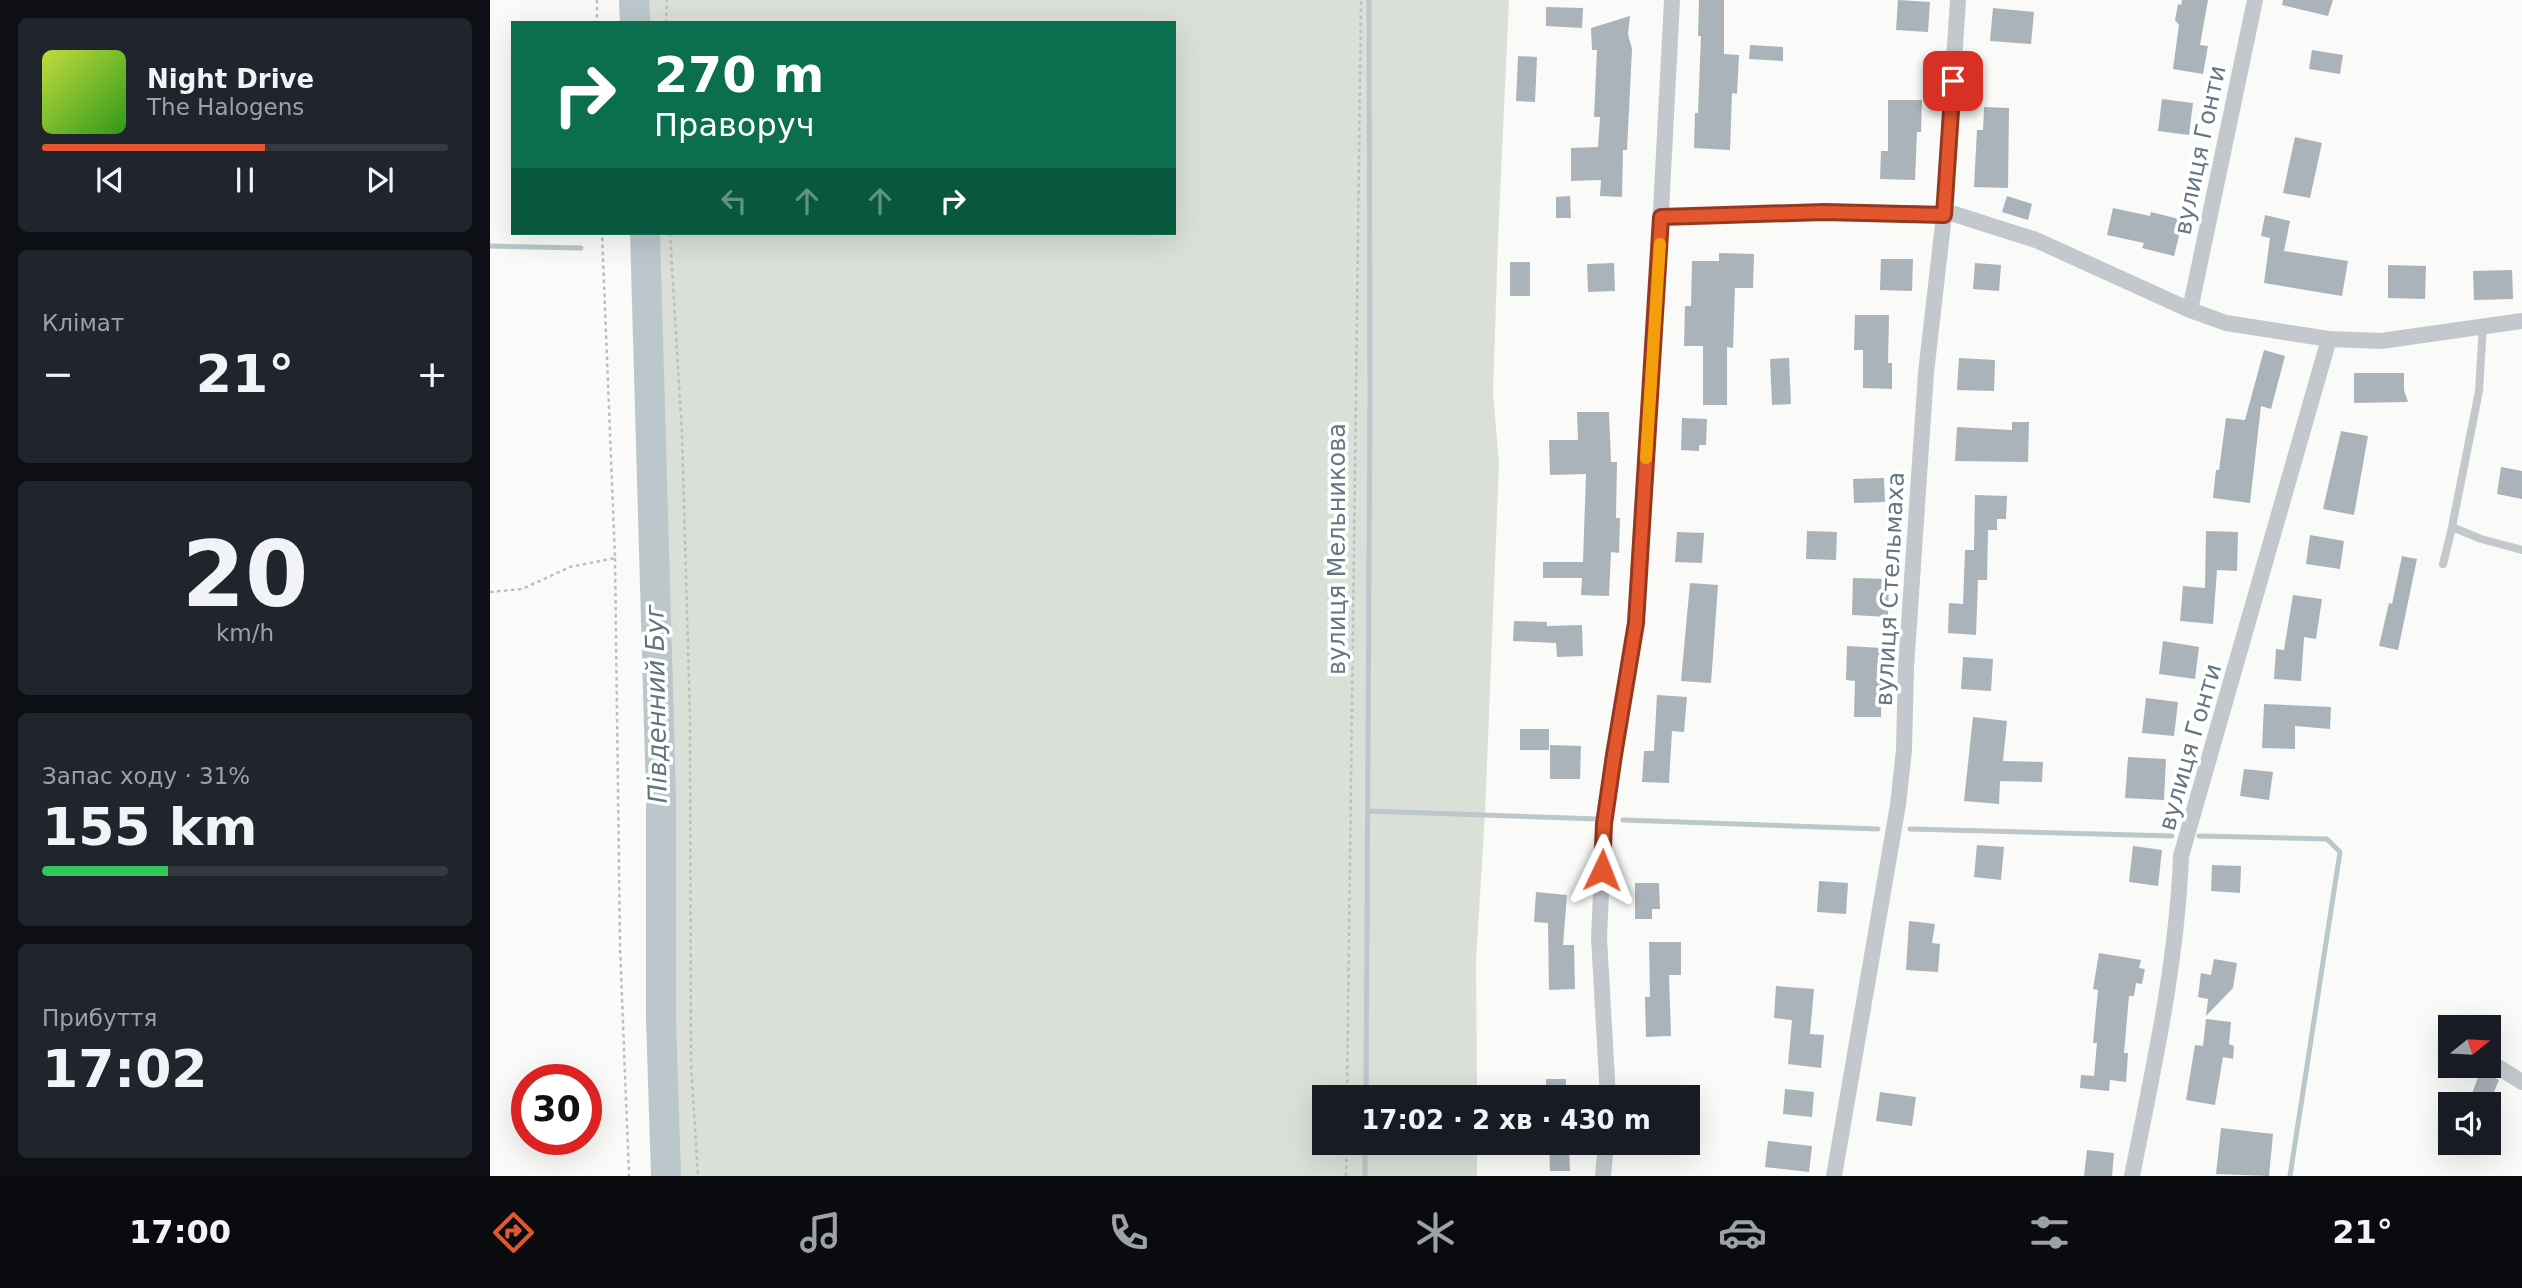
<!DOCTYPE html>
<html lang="uk">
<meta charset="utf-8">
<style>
body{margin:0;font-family:"DejaVu Sans",sans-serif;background:#20242c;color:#f1f3f6;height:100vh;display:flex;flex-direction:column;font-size:26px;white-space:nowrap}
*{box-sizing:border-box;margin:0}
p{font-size:23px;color:#9ea1a6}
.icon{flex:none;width:38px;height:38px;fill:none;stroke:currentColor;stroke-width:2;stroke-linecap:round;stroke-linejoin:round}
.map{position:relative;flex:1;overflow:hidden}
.details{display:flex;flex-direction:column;gap:18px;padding:18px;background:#0d0f14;width:490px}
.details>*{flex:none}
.guide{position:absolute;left:21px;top:21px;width:665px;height:214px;border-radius:0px;box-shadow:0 7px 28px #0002;background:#0b6e4f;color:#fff;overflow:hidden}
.needle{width:46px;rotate:72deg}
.controls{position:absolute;left:1948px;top:1015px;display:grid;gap:14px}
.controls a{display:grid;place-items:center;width:63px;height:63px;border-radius:0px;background:#171b24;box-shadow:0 7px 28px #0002;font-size:35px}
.speed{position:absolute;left:21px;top:1064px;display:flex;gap:14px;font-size:35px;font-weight:700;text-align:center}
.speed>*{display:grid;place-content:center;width:91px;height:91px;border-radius:50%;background:#171b24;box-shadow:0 7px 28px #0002;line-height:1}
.speed .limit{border:10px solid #d22;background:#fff;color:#111}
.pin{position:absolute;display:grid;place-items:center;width:60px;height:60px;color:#fff;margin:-30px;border-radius:14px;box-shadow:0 4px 10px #0006}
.me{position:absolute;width:77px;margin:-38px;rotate:2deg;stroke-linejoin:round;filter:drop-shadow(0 0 5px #0008)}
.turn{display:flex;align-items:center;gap:24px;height:147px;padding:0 28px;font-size:32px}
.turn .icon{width:91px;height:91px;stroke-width:2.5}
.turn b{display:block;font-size:49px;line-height:60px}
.lanes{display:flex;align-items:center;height:66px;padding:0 28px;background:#0003;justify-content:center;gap:35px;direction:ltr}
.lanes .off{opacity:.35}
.big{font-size:52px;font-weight:700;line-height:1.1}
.details .widget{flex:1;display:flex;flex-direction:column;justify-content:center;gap:10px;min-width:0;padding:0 24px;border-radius:10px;background:#20242c}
.details .dial{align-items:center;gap:0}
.dial b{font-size:91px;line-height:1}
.song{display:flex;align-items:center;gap:21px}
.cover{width:84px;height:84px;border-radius:10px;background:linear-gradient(135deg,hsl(70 70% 55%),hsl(110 70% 35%))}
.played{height:7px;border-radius:4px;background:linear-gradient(90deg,#e4572e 55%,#363941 55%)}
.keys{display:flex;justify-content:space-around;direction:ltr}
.heat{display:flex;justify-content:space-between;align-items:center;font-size:38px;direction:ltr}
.charge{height:10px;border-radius:5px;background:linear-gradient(90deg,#34c759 31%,#363941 0)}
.trip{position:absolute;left:822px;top:1085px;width:388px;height:70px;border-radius:0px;background:#171b24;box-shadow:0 7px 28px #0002;font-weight:700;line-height:70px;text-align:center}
.menu{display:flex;height:112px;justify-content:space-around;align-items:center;background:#090b0e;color:#9ea1a6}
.menu .icon{width:49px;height:49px}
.menu .selected{color:#e4572e}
.menu b{font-size:32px;color:#f1f3f6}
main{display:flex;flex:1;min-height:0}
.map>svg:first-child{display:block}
.green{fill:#dadfd7}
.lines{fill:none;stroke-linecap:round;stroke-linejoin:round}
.stream{stroke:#bbc7cb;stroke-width:5}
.river{stroke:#bbc7cb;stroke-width:30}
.building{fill:#aab3b9}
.path{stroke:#bbbfc2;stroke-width:2.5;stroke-dasharray:3.5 3.5;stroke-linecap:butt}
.service{stroke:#c3c8cc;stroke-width:8}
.minor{stroke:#c3c8cc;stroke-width:16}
.route-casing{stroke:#94391e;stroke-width:18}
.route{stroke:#e4572e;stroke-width:12}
.slow{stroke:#f59e0b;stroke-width:12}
.labels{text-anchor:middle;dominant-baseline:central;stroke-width:7;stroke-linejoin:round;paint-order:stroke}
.street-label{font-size:24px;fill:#657683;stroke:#fff}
.water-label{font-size:26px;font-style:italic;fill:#60757c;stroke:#fff}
</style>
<main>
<section class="details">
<div class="widget">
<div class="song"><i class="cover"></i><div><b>Night Drive</b><p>The Halogens</p></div></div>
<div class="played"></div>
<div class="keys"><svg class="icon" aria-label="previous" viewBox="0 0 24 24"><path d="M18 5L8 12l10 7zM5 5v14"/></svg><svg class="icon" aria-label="pause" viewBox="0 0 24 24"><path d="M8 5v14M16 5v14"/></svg><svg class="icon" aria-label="next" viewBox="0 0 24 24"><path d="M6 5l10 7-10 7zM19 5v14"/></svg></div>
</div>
<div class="widget"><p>Клімат</p>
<div class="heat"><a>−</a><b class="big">21°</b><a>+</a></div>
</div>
<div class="widget dial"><b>20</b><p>km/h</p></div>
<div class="widget"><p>Запас ходу · 31%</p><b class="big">155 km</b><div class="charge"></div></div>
<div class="widget"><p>Прибуття</p><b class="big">17:02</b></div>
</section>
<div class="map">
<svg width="2032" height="1176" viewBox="0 0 2032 1176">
<rect width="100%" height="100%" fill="#fafaf8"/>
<path class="green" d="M144,0H1019L1008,239L1003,394L1009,463L995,814L986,960L987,1097H835V1143H987V1176H176L171,1019V796L155,233H684V23H145Z"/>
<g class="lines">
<path class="stream" d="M0,246L91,248
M878,811L1108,819
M1133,820L1388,829
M1420,829L1682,836
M1709,836L1837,839L1850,852L1800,1176
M876,1097L880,394L879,0
M875,1176V1143"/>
<path class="river" d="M144,0L145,23
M155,233L171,796V1019L176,1176"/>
</g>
<path class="building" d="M1209,0H1234V54L1249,55L1247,94L1242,93L1240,150L1204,148L1205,113H1208L1211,36H1208Z
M1408,0L1440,2L1438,32L1406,30Z
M1692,0H1718L1710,45L1718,46L1713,74L1683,69L1689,25L1685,20L1688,4L1691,5Z
M1793,0H1843L1838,16L1792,5Z
M1056,7L1093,8L1092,28L1056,26Z
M1503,8L1544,12L1541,44L1500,41Z
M1140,16L1138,34L1142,49L1137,150H1133L1132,197L1110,196L1111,180L1081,181V148L1108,147L1110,117H1104L1107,50H1102L1101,28Z
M1260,45L1293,47V61L1259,59Z
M1822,50L1853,55L1850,74L1819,69Z
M1028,56L1047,57L1045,102L1026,101Z
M1672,99L1703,103L1699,135L1668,131Z
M1398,100H1432L1431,132H1427L1425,180L1390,179L1391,151H1398Z
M1494,107L1519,108L1518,188L1484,187L1487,130H1493Z
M1805,137L1832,143L1820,198L1793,193Z
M1080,196L1081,218H1066V197Z
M1517,196L1542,204L1538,220L1512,212Z
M1623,208L1660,216L1661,212L1693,220L1684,256L1652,248L1654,243L1617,235Z
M1775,215L1800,221L1794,251L1858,261L1852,296L1774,283L1780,238L1771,236Z
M1229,253L1264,254L1263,288H1245L1243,348L1237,347V405H1213V346H1194L1195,306H1201L1202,261H1229Z
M1391,259H1423L1422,291L1390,290Z
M1020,262H1040V296H1020Z
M1124,263L1125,291L1098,292L1097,264Z
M1485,263L1511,265L1509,291L1483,289Z
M1898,265L1936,266L1935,299L1898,298Z
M2022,270L2023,299L1984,300L1983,271Z
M1365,315H1399L1398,363H1402V389L1373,388V350H1364Z
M1774,350L1795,356L1781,409L1771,406L1760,503L1723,498L1726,470H1729L1736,418L1755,420Z
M1299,358L1301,404L1282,405L1280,359Z
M1469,358L1505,360L1504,391L1467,390Z
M1864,373H1914V390L1918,402L1864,403Z
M1087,412H1119L1121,462H1127L1126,518H1130L1129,553L1121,552L1119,596L1091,595L1092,578H1053V562H1093L1096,474L1060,475L1059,440H1088Z
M1192,418L1217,419L1216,445H1209V451L1191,450Z
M1522,422H1539L1538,462L1465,461L1467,427L1522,430Z
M1851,431L1878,436L1864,515L1833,509Z
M2011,467L2032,471V499L2007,494Z
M1394,478L1395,502L1364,503L1363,479Z
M1485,495L1517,496L1516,519H1507V530H1498L1497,580H1488L1486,635L1458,633L1459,603L1473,604L1475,550H1484Z
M1317,531L1347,532L1346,560L1316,559Z
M1716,531L1748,532L1747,571L1727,570L1723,624L1690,621L1693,586L1715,588Z
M1187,532L1214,533L1212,563L1185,562Z
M1820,535L1854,541L1850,569L1816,564Z
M1912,556L1927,559L1908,650L1889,646L1899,603L1902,604Z
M1363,578L1399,579L1398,617L1362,615Z
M1200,583L1228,585L1221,683L1191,681Z
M1803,595L1832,599L1826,639L1814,637L1811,681L1784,679L1786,649L1794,650Z
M1024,621L1057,622V626L1092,625L1093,656L1067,657L1066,643L1023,641Z
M1673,641L1709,647L1705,679L1669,674Z
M1357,646L1392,648L1391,717H1364L1365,681L1356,680Z
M1473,657L1503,659L1501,691L1471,689Z
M1167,695L1197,697L1194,732L1182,731L1179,783L1152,782L1154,751H1164Z
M1656,698L1688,702L1684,736L1652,733Z
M1774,704L1841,707L1840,729L1805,726V749L1772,748Z
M1483,717L1517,721L1513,761L1553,762L1552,782L1510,781L1509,804L1474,801Z
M1030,729H1059V750H1030Z
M1060,745L1091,746L1090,779H1060Z
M1638,757L1676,759L1674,800L1635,798Z
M1754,769L1783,772L1779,800L1750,796Z
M1487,845L1514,847L1511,880L1484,877Z
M1643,846L1672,850L1668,886L1639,882Z
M1722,865L1751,866L1750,893L1721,891Z
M1329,881L1358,883L1356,914L1327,912Z
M1145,883H1169L1170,909H1162V919H1145Z
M1046,892L1077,895L1073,945H1084L1085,989L1059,990L1058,923L1044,922Z
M1419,921L1445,924L1442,943L1450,944L1448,972L1416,970Z
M1159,942H1191V975H1179L1181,1036L1156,1037L1155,997H1160Z
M1609,953L1651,960L1649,968L1655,969L1652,984L1646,983L1644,996H1639L1634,1053H1638L1636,1082L1620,1080L1619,1091L1590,1088L1591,1075L1604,1076L1607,1043H1603L1608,990L1603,989Z
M1724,959L1747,963L1743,988L1716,1016L1718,999L1708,997L1711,973L1721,975Z
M1286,986L1324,989L1320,1034L1334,1035L1331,1068L1298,1064L1302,1020L1284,1018Z
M1716,1019L1741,1022L1739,1044L1744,1046L1743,1059L1733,1057L1725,1105L1696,1100L1705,1045L1713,1046Z
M1991,1069L2009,1080L1999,1104H1978Z
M1056,1079H1076V1097H1056Z
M1295,1089L1324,1092L1322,1117L1293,1114Z
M1390,1092L1426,1097L1422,1126L1386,1121Z
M1731,1128L1783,1134L1779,1176L1726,1174Z
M1278,1141L1322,1146L1319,1172L1275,1167Z
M1059,1143H1079L1080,1171H1060Z
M1597,1150L1624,1153L1622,1176H1594Z"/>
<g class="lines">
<path class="path" d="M107,0V23
M176,23L177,0
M180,233L192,435L200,718L201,1064L208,1176
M125,558L130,946L139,1176
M0,592L32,589L80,567L125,558L112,233
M857,1097L871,0
M856,1176L857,1143"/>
<path class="service" d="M1962,527L1991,539L2032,550
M1953,564L1961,532L1989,391L1993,326"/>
<path class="minor" d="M1171,217L1334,212L1464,214L1546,240L1700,310L1736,323L1839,339L1891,341L2032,321
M1700,310L1765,0
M2003,1064L2032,1082
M1118,1097L1109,938L1114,824L1145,623L1167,288L1182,0
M1113,1176L1116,1143
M1344,1176L1408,805L1414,750L1416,668L1436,373L1454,215L1468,0
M1642,1176C1663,1070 1687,964 1691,856L1839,339"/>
</g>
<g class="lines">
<defs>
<path id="route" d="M1112,870L1114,824L1124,755L1146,623L1171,217L1334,212L1454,215L1463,81"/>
</defs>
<use href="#route" class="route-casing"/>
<use href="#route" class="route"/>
<path class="slow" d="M1156,458L1170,244"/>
</g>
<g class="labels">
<g class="street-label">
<text transform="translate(1710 150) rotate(-78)">вулиця Гонти</text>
<text transform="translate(847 549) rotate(-90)">вулиця Мельникова</text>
<text transform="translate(1400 589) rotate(-87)">вулиця Стельмаха</text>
<text transform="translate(1700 747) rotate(-74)">вулиця Гонти</text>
</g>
<g class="water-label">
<text transform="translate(166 704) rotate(-91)">Південний Буг</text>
</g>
</g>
</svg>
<div class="controls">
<a><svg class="needle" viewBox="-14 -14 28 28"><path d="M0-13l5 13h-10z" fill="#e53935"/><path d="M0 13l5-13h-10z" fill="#9ea1a6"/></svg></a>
<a><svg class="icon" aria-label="sound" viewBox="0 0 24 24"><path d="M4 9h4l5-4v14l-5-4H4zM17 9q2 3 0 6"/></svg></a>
</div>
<div class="speed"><div class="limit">30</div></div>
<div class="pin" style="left:1463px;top:81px;background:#d93025"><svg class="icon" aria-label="arrive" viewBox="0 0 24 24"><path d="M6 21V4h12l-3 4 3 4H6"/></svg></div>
<svg class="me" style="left:1112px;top:870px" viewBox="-20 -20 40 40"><path d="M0-17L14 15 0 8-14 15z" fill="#e4572e" stroke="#fff" stroke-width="4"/></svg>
<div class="trip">17:02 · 2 хв · 430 m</div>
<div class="guide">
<div class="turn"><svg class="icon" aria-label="right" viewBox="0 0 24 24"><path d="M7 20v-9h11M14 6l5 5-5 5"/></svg><div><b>270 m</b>Праворуч</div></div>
<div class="lanes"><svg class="icon off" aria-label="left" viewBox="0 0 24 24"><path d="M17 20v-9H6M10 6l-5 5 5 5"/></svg><svg class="icon off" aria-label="ahead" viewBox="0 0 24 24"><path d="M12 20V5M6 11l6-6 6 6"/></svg><svg class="icon off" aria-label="ahead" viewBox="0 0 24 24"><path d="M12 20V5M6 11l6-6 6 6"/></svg><svg class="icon" aria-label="right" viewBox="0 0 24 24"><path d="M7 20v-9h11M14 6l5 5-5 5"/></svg></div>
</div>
</div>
</main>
<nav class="menu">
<b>17:00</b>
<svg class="icon selected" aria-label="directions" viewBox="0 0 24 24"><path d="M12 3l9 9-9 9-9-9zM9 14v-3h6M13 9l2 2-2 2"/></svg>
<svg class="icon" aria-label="music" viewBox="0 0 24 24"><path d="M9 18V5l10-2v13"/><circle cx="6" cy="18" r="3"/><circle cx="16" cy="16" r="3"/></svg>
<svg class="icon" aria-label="phone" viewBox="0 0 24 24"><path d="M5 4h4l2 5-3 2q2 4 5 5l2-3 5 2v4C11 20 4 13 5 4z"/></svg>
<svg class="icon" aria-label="climate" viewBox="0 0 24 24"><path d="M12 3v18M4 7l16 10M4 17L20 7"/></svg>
<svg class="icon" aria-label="car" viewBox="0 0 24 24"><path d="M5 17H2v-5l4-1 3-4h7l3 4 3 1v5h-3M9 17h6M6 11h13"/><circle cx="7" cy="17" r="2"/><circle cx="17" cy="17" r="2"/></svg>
<svg class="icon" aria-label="filters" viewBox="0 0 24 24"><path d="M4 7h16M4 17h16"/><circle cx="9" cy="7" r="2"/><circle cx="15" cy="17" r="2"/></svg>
<b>21°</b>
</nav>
